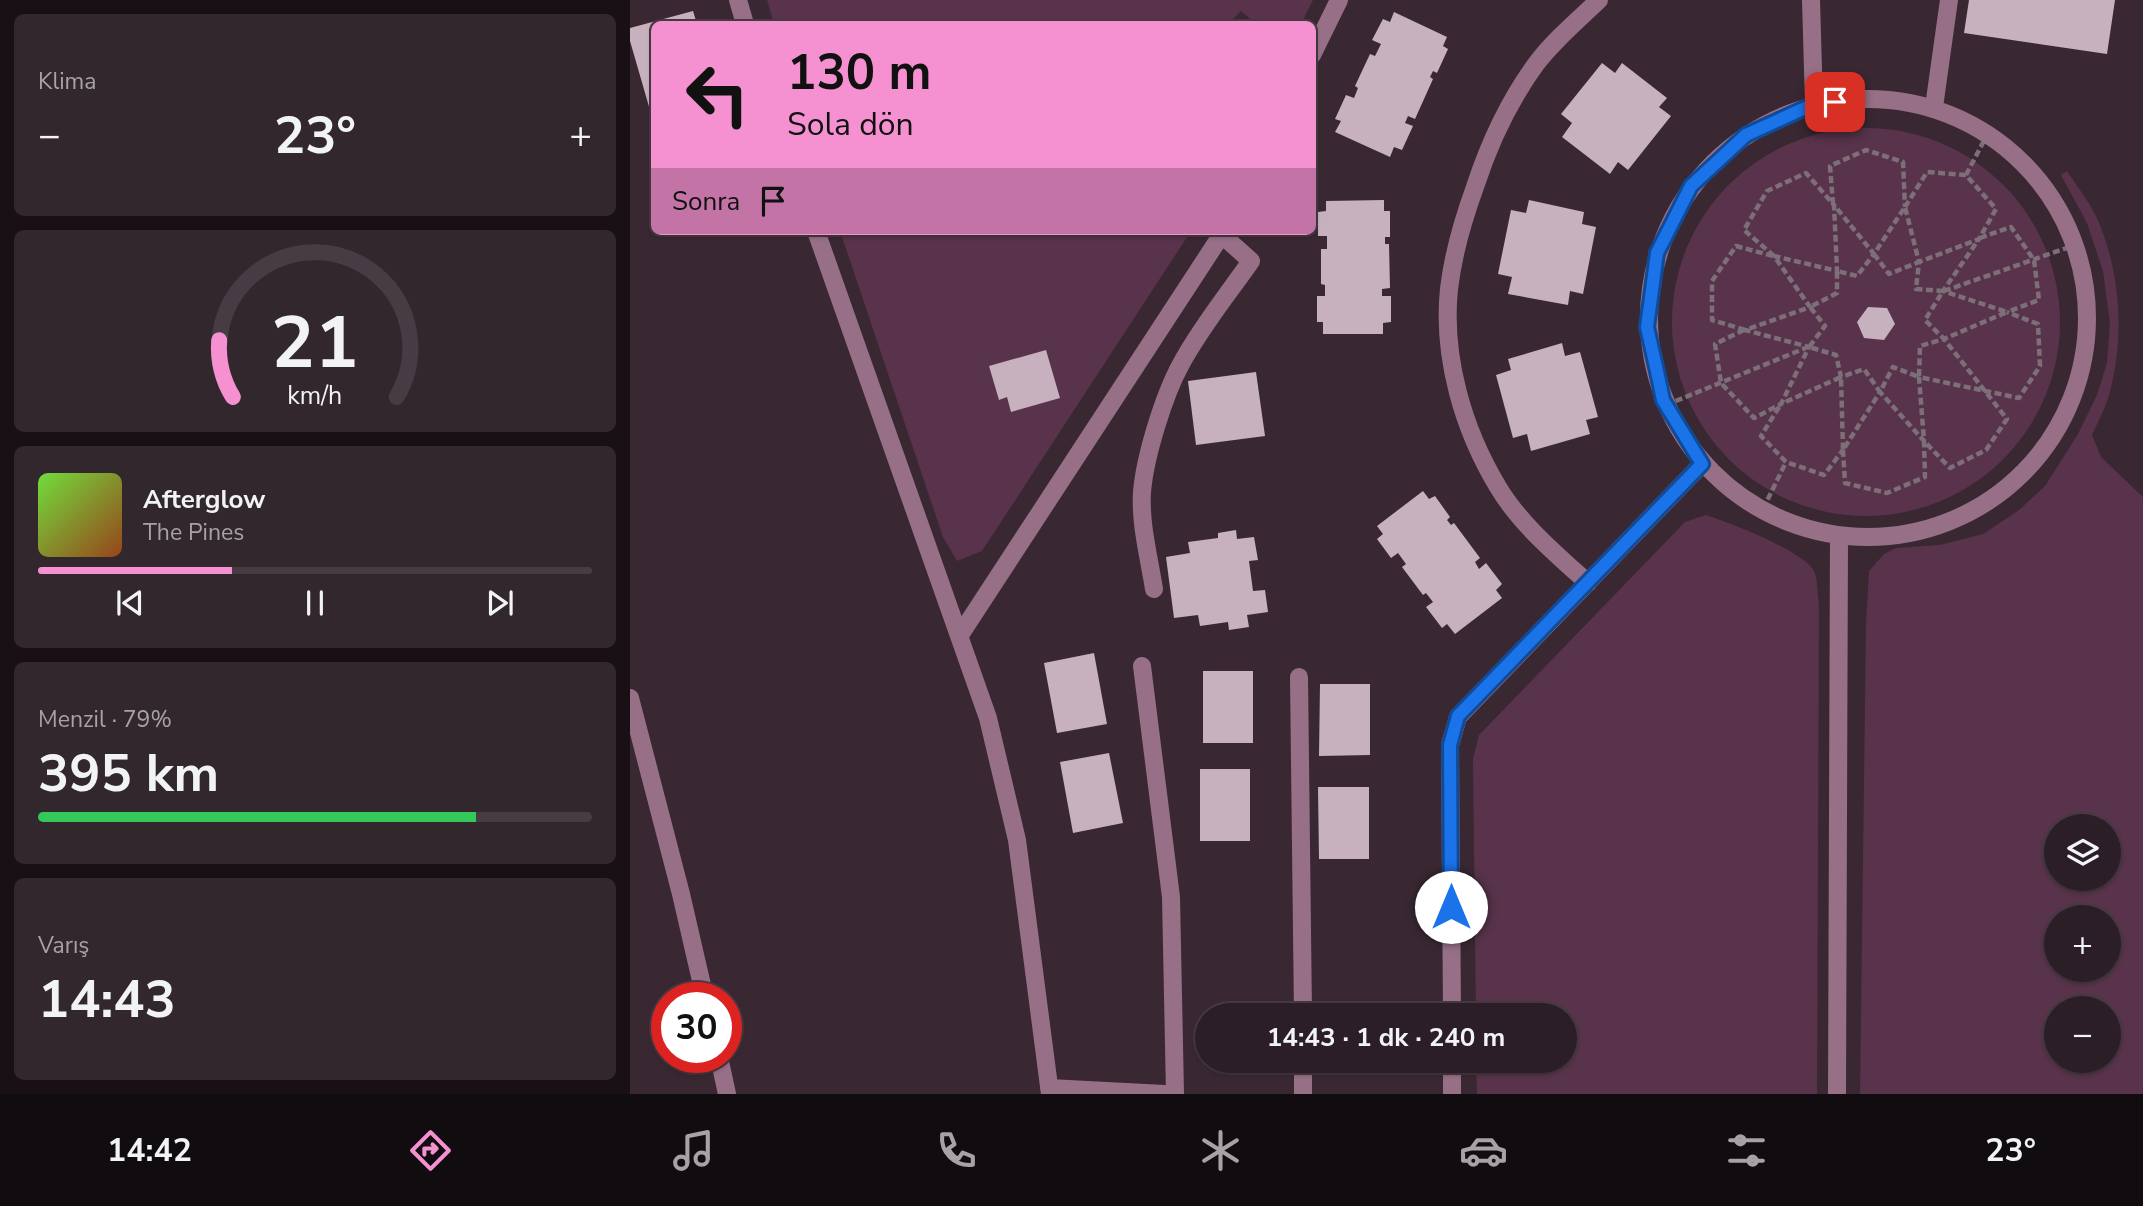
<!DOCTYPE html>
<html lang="tr">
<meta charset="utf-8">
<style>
body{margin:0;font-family:"Nunito Sans",sans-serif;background:#33272e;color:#f1f3f6;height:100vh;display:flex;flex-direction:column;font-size:26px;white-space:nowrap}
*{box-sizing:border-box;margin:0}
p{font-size:23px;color:#a6a2a7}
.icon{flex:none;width:38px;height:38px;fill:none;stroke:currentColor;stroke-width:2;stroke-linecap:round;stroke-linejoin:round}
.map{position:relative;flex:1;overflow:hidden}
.panel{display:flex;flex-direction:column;gap:14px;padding:14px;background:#181015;width:630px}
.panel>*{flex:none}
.hud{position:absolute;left:21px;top:21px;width:665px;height:214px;border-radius:10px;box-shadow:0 2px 5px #0004,0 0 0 2px #473c43;background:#f590d1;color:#111;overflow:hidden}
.buttons{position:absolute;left:1414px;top:814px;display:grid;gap:14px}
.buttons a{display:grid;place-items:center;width:77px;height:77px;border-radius:50%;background:#2b1e26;box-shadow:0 2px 5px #0004,0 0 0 2px #473c43;font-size:35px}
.speed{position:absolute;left:21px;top:982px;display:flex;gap:14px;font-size:35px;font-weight:700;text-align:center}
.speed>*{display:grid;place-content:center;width:91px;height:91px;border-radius:50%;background:#2b1e26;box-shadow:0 2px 5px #0004,0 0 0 2px #473c43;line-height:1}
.speed .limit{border:10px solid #d22;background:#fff;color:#111}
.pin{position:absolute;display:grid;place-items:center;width:60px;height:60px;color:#fff;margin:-30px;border-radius:14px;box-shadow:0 4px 10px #0006}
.me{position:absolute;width:77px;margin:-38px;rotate:0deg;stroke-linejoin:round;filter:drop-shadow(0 0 5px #0008)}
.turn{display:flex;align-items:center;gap:24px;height:147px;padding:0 21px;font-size:32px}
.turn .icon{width:91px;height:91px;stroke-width:2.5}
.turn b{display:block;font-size:49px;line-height:60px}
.then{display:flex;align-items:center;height:66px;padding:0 21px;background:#0003;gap:14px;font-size:26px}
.big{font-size:52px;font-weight:700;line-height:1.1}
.panel .card{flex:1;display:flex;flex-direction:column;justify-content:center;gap:10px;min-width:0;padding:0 24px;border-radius:10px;background:#33272e}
.panel .dial{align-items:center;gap:0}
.dial svg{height:182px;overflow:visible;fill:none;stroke:#473c43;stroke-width:7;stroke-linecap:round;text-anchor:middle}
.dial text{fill:#f1f3f6;stroke:none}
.song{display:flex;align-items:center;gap:21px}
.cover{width:84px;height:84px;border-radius:10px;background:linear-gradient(135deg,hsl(100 70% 55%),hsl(20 70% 35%))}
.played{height:7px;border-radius:4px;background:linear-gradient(90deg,#f590d1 35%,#473c43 35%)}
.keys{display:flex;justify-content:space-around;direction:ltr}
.heat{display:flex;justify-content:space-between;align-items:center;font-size:38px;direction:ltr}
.charge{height:10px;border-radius:5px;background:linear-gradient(90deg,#34c759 79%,#473c43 0)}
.trip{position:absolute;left:565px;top:1003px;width:382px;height:70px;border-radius:35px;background:#2b1e26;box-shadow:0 2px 5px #0004,0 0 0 2px #473c43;font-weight:700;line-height:70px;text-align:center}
.dock{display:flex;height:112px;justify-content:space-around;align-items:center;background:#110c0f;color:#a6a2a7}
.dock .icon{width:49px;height:49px}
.dock .selected{color:#f590d1}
.dock b{font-size:32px;color:#f1f3f6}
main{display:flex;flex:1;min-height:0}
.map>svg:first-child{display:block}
.green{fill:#58334b;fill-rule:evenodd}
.building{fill:#c7b1be}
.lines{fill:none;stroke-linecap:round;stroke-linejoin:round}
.path{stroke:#7d6f78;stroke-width:4.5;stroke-dasharray:7 3.5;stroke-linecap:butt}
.minor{stroke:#977088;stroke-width:18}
.route-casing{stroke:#114b97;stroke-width:18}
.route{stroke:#1a73e8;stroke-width:12}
</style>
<main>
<section class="panel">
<div class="card"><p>Klima</p>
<div class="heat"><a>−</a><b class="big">23°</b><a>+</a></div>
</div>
<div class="card dial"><svg viewBox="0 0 100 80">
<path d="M14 69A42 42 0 1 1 86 69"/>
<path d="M14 69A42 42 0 0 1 8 44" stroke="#f590d1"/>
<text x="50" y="56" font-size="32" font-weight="700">21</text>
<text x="50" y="72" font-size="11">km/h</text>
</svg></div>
<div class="card">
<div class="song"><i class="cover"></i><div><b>Afterglow</b><p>The Pines</p></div></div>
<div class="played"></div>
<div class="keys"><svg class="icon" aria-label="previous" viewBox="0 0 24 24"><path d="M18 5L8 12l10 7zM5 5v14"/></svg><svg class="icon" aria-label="pause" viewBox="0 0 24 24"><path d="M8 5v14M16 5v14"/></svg><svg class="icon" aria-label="next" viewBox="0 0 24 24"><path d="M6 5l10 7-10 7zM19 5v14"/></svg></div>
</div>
<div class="card"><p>Menzil · 79%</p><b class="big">395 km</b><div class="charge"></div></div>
<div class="card"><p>Varış</p><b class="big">14:43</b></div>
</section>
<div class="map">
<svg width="1513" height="1094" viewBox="0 0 1513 1094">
<rect width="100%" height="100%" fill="#392832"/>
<path class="green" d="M137,0H683L671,24H626L611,11L598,24H144Z
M1042 322a194 194 0 1 1 388 0a194 194 0 1 1-388 0Z
M1437,171C1446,185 1458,200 1466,216C1491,271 1495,338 1479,395C1475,409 1468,422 1462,435L1471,457L1513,497V1094H1230L1236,625L1239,571L1254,554L1266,548L1310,545L1353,534L1389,510L1415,486L1448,434L1467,395L1477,363L1480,324L1473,271L1457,223L1431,175ZM1479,826V878H1426V826ZM1479,917V970H1426V917ZM1479,1008V1060H1426V1008Z
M210,231H561L352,551L327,561L313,537Z
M1076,515C1098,522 1174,551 1184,571C1188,579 1187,595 1189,604L1187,1094H847L846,1061L934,1060V1015H846L843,759L849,735L1055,522Z"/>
<path class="building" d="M1339,0H1485L1477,54L1334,33Z
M63,11L67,24H24V124L0,41V28Z
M764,12L817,37L813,46L818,49L807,73L803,71L800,77L803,79L785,119L778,116L775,123L783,126L772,150L764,147L760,157L705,132L711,121L705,119L716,95L724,98L728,88L725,86L740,54L745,56L751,44L742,40L753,19L760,22Z
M972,63L985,73L992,63L1037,98L1029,107L1041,116L998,170L988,162L980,174L932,137L942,123L931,114Z
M754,200V211H760V237H755V244H759L760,288L752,289V296H761V322L753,323V334H693V322H687V296H695V285L691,284V249H697V236H688V212L696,211V201Z
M899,200L954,212L952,224L966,227L953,294L940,291L938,305L878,294L882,277L868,274L881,210L896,213Z
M1238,307L1257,308L1265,324L1254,340L1234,338L1227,322Z
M932,343L935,356L950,352L968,417L956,420L960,434L901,451L897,434L883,438L866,375L881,370L878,359Z
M416,350L430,398L381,412L377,397L369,400L359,366Z
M626,372L635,436L566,445L558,381Z
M793,491L799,499L805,496L820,517L817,520L821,525L824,523L850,558L845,562L849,569L856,563L872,584L866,590L872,598L825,634L817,624L812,628L796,607L803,602L796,593L793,595L772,567L776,564L768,553L761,558L747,539L753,534L747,526Z
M606,530L607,539L624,537L628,560L619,561L623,591L635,590L638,612L617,615L619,627L599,630L598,622L570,626L568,615L544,618L536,557L560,553L558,542L588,538V533Z
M464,653L477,724L427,733L414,663Z
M573,671H623V743H573Z
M690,684H740V755L689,756Z
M479,753L493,823L443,833L430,762Z
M570,769H620V841H570Z
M688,787H739V859H689Z"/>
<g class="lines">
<path class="path" d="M1336,175L1358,133
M1203,204L1200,166L1236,150L1273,162L1275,207
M1275,207L1297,172L1336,175L1366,209L1349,239
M1350,238L1381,227L1404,260L1409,300L1377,312
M1244,254L1259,274L1289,262L1286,289L1313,291L1295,320L1314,339L1290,346L1289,377L1263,367L1250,392L1234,369L1211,377L1206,355L1179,347L1195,326L1180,307L1207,293V271L1227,276Z
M1144,256L1114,230L1137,191L1176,173L1204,205
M1314,291L1445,245
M1114,330L1085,344L1091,383L1124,418L1151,404
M1115,330L1082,320V281L1106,246L1143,256
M1036,405L1178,347
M1149,407L1131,436L1156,462L1194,475L1213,450
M1213,450L1215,483L1257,493L1295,477L1294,441L1320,468L1356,450L1377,419L1314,339L1377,312L1313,291L1349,239L1289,262L1275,207L1244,254L1204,205L1207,271L1144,256L1180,307L1115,330L1179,347L1151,404L1211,377L1213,450L1250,392L1294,441L1289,377L1389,398L1410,366L1408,324L1377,312
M1133,509L1156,462"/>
<path class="minor" d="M108,0L115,24
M1181,0L1184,104
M682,55L709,0
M1019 318a219 219 0 1 1 438 0a219 219 0 1 1-438 0Z
M1304,107L1319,0
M186,231L358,718L387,840L420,1094
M958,583C926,554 890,524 868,487C833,429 812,357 819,289C823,254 833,220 845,187C859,144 879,101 906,64C924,40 948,20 969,0
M524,589C519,557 510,524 512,492C515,456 534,395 551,364C571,327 598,294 621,261L592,235
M330,635L594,231
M512,666L541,897L545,1094
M669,677L673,1015
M0,698L51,894L75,998
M822,1015L820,745L828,717L1072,464
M89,1057L97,1094
M673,1060V1094
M822,1060V1094
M419,1088L534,1094
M1207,1094L1209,536"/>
</g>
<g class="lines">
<defs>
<path id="route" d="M821,907L820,745L828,716L1072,464L1033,400L1028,376L1017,327L1027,253L1061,186L1116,135L1184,104L1205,102"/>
</defs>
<use href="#route" class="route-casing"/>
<use href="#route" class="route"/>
</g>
</svg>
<div class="buttons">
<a><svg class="icon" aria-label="layers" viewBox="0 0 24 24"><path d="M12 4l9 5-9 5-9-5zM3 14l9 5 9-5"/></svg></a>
<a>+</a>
<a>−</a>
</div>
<div class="speed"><div class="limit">30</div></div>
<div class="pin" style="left:1205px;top:102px;background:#d93025"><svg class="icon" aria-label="arrive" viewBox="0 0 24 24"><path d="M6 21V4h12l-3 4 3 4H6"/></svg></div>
<svg class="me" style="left:821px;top:907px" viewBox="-20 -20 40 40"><circle r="19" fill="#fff"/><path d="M0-13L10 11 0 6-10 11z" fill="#1a73e8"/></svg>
<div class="trip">14:43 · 1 dk · 240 m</div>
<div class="hud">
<div class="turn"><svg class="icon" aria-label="left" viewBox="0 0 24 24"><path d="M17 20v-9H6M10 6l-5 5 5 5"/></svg><div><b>130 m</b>Sola dön</div></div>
<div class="then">Sonra<svg class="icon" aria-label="arrive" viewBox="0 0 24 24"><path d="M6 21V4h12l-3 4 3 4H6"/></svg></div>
</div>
</div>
</main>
<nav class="dock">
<b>14:42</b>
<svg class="icon selected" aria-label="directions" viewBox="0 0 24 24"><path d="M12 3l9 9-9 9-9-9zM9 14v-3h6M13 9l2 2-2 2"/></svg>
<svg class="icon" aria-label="music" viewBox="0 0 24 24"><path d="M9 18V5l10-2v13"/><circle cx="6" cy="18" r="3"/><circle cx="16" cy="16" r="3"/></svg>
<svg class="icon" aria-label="phone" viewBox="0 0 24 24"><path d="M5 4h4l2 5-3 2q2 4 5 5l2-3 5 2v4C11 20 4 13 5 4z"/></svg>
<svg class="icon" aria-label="climate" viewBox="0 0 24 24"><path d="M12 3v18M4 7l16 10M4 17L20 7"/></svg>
<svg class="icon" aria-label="car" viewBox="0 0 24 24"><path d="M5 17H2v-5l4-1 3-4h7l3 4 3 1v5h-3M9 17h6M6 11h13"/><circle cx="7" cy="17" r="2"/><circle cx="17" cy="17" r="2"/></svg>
<svg class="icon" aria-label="filters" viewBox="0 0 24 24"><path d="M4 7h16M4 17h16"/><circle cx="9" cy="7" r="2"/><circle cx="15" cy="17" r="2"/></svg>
<b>23°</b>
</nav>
